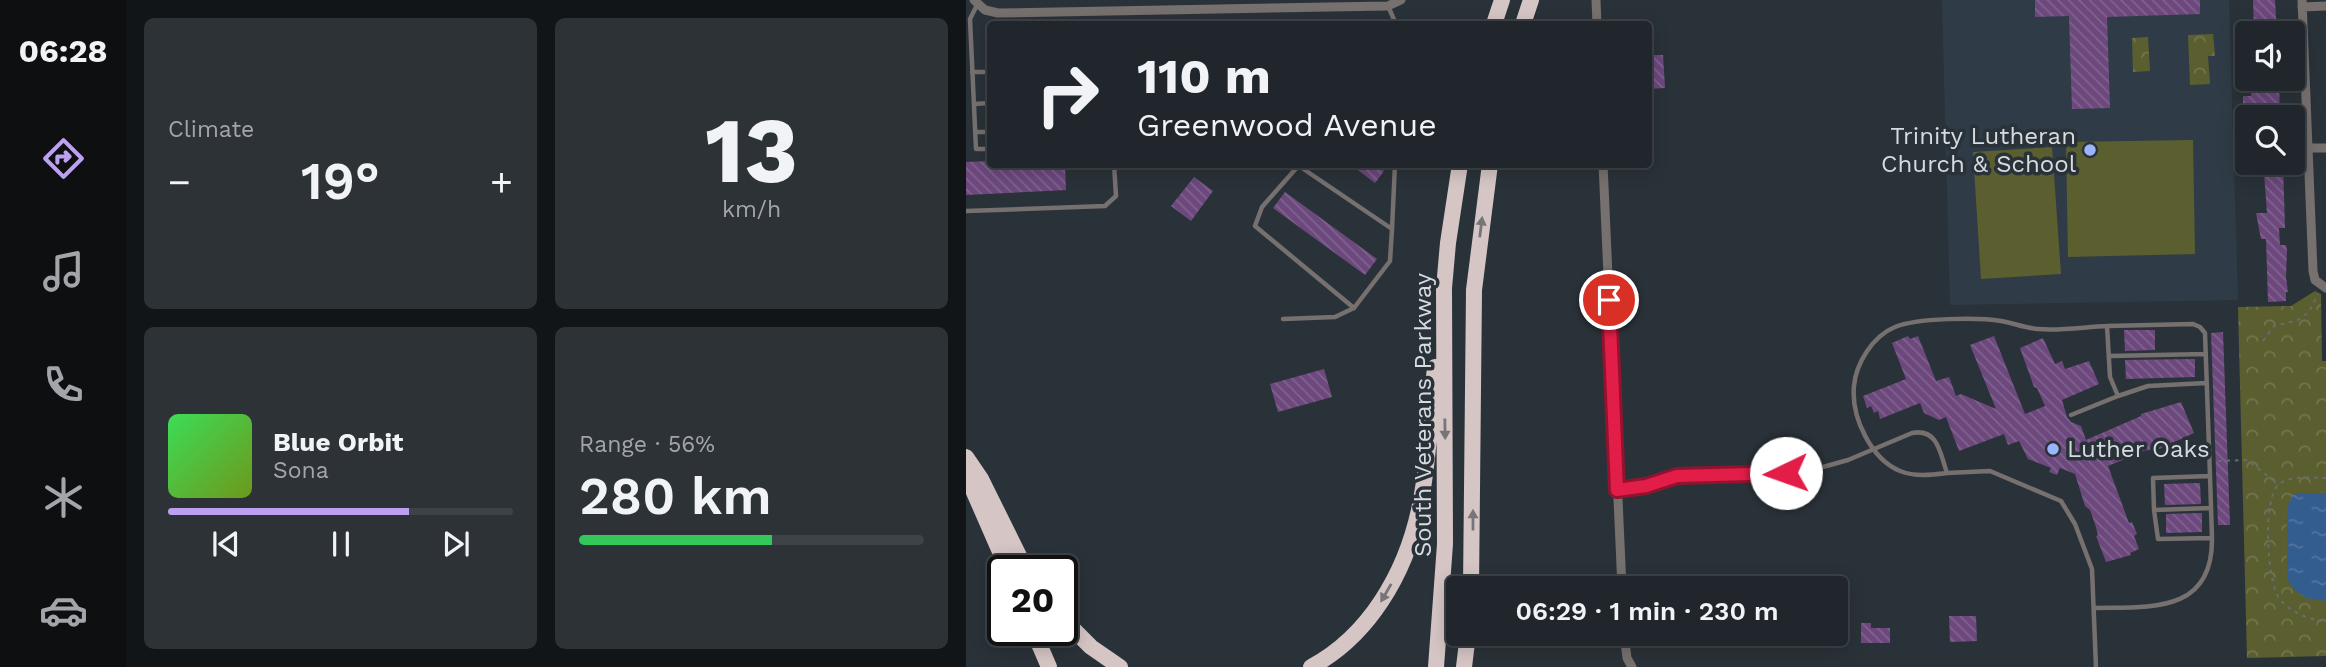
<!DOCTYPE html>
<meta charset="utf-8">
<style>
body{margin:0;font-family:"Work Sans",sans-serif;background:#2d3237;color:#f1f3f6;height:100vh;display:flex;flex-direction:column;font-size:26px;white-space:nowrap}
*{box-sizing:border-box;margin:0}
p{font-size:23px;color:#a2a5a9}
.icon{flex:none;width:38px;height:38px;fill:none;stroke:currentColor;stroke-width:2;stroke-linecap:round;stroke-linejoin:round}
.map{position:relative;flex:1;overflow:hidden}
.sheet{display:flex;flex-direction:column;gap:18px;padding:18px;background:#121518;width:840px}
.sheet>*{flex:none}
.top-card{position:absolute;left:21px;top:21px;width:665px;height:147px;border-radius:7px;box-shadow:0 4px 18px #0003,0 0 0 2px #3d4347;background:#20262b;color:#f1f3f6;overflow:hidden}
.tools{position:absolute;left:1269px;top:21px;display:grid;gap:14px}
.tools a{display:grid;place-items:center;width:70px;height:70px;border-radius:7px;background:#20262b;box-shadow:0 4px 18px #0003,0 0 0 2px #3d4347;font-size:35px}
.speed{position:absolute;left:21px;top:555px;display:flex;gap:14px;font-size:35px;font-weight:700;text-align:center}
.speed>*{display:grid;place-content:center;width:91px;height:91px;border-radius:50%;background:#20262b;box-shadow:0 4px 18px #0003,0 0 0 2px #3d4347;line-height:1}
.speed .limit{border:4px solid #111;border-radius:10px;background:#fff;color:#111}
.pin{position:absolute;display:grid;place-items:center;width:60px;height:60px;color:#fff;margin:-30px;border:4px solid #fff;border-radius:50%;box-shadow:0 2px 7px #0007}
.me{position:absolute;width:77px;margin:-38px;rotate:267deg;stroke-linejoin:round;filter:drop-shadow(0 0 5px #0008)}
.turn{display:flex;align-items:center;gap:24px;height:147px;padding:0 35px;font-size:32px}
.turn .icon{width:91px;height:91px;stroke-width:2.5}
.turn b{display:block;font-size:49px;line-height:60px}
.big{font-size:52px;font-weight:600;line-height:1.1}
.sheet .card{flex:1;display:flex;flex-direction:column;justify-content:center;gap:10px;min-width:0;padding:0 24px;border-radius:10px;background:#2d3237}
.sheet .dial{align-items:center;gap:0}
.dial b{font-size:91px;line-height:1}
.song{display:flex;align-items:center;gap:21px}
.cover{width:84px;height:84px;border-radius:10px;background:linear-gradient(135deg,hsl(130 70% 55%),hsl(80 70% 35%))}
.played{height:7px;border-radius:4px;background:linear-gradient(90deg,#bca0f2 70%,#3d4347 70%)}
.keys{display:flex;justify-content:space-around;direction:ltr}
.heat{display:flex;justify-content:space-between;align-items:center;font-size:38px;direction:ltr}
.charge{height:10px;border-radius:5px;background:linear-gradient(90deg,#34c759 56%,#3d4347 0)}
.sheet .tiles{flex:1;display:grid;gap:18px;grid-template-columns:repeat(2,1fr)}
.trip{position:absolute;left:480px;top:576px;width:402px;height:70px;border-radius:7px;background:#20262b;box-shadow:0 4px 18px #0003,0 0 0 2px #3d4347;font-weight:600;line-height:70px;text-align:center}
main{display:flex;flex:1;min-height:0}
.dock{display:flex;flex-direction:column;width:126px;justify-content:space-around;align-items:center;background:#0d0f11;color:#a2a5a9}
.dock .icon{width:49px;height:49px}
.dock .current{color:#bca0f2}
.dock b{font-size:32px;color:#f1f3f6}
.map>svg:first-child{display:block}
.built{fill:#2f3c47}
.green{fill:#5b5f30}
.park{fill:url(#park-crowns)}
.water{fill:url(#water-ripples)}
.building{fill:url(#building-back-hatch)}
.lines{fill:none;stroke-linecap:round;stroke-linejoin:round}
.path{stroke:#666d73;stroke-width:2;stroke-dasharray:3.5 5;stroke-linecap:butt}
.service{stroke:#76706f;stroke-width:4.5}
.minor{stroke:#76706f;stroke-width:9}
.motorway{stroke:#d5c6c5;stroke-width:16}
.oneway{fill:#777578}
.route-casing{stroke:#92132f;stroke-width:18}
.route{stroke:#e11d48;stroke-width:12}
.poi-dot{fill:#9bb5fd;stroke:#2a3239;stroke-width:2.5}
.labels{text-anchor:middle;dominant-baseline:central;stroke-width:7;stroke-linejoin:round;paint-order:stroke}
.poi-label{font-size:24px;fill:#d6dbdf;stroke:#2a3239;text-anchor:end}
.street-label{font-size:24px;fill:#d6dbdf;stroke:#2a3239}
</style>
<main>
<nav class="dock">
<b>06:28</b>
<svg class="icon current" aria-label="directions" viewBox="0 0 24 24"><path d="M12 3l9 9-9 9-9-9zM9 14v-3h6M13 9l2 2-2 2"/></svg>
<svg class="icon" aria-label="music" viewBox="0 0 24 24"><path d="M9 18V5l10-2v13"/><circle cx="6" cy="18" r="3"/><circle cx="16" cy="16" r="3"/></svg>
<svg class="icon" aria-label="phone" viewBox="0 0 24 24"><path d="M5 4h4l2 5-3 2q2 4 5 5l2-3 5 2v4C11 20 4 13 5 4z"/></svg>
<svg class="icon" aria-label="climate" viewBox="0 0 24 24"><path d="M12 3v18M4 7l16 10M4 17L20 7"/></svg>
<svg class="icon" aria-label="car" viewBox="0 0 24 24"><path d="M5 17H2v-5l4-1 3-4h7l3 4 3 1v5h-3M9 17h6M6 11h13"/><circle cx="7" cy="17" r="2"/><circle cx="17" cy="17" r="2"/></svg>
</nav>
<section class="sheet">
<div class="tiles">
<div class="card"><p>Climate</p>
<div class="heat"><a>−</a><b class="big">19°</b><a>+</a></div>
</div>
<div class="card dial"><b>13</b><p>km/h</p></div>
<div class="card">
<div class="song"><i class="cover"></i><div><b>Blue Orbit</b><p>Sona</p></div></div>
<div class="played"></div>
<div class="keys"><svg class="icon" aria-label="previous" viewBox="0 0 24 24"><path d="M18 5L8 12l10 7zM5 5v14"/></svg><svg class="icon" aria-label="pause" viewBox="0 0 24 24"><path d="M8 5v14M16 5v14"/></svg><svg class="icon" aria-label="next" viewBox="0 0 24 24"><path d="M6 5l10 7-10 7zM19 5v14"/></svg></div>
</div>
<div class="card"><p>Range · 56%</p><b class="big">280 km</b><div class="charge"></div></div>
</div>
</section>
<div class="map">
<svg width="1360" height="667" viewBox="0 0 1360 667">
<defs>
<pattern id="park-crowns" width="20" height="18" patternUnits="userSpaceOnUse" patternTransform="scale(1.75)"><rect width="20" height="18" fill="#5b5f30"/><path d="M2 6a3 3 0 1 1 6 0M12 15a3 3 0 1 1 6 0" fill="none" stroke="#72754e"/></pattern>
<pattern id="water-ripples" width="26" height="14" patternUnits="userSpaceOnUse" patternTransform="scale(1.75)"><rect width="26" height="14" fill="#345d8f"/><path d="M2 4q2-2 4 0t4 0M15 11q2-2 4 0t4 0" fill="none" stroke="#51749e"/></pattern>
<pattern id="building-back-hatch" width="6" height="6" patternUnits="userSpaceOnUse" patternTransform="scale(1.75)"><rect width="6" height="6" fill="#6c487d"/><path d="M-1 5l2 2M0 0l6 6M5-1l2 2" fill="none" stroke="#80628f"/></pattern>
</defs>
<rect width="100%" height="100%" fill="#2a3239"/>
<path class="built" d="M976,0H1263L1272,300L984,305Z"/>
<path class="green" d="M1227,140L1229,254L1102,257L1100,142Z
M1086,147L1095,274L1015,279L1007,152Z"/>
<path class="park" d="M1247,34L1249,56H1242L1244,84L1224,85L1222,35Z
M1182,37L1184,71L1167,72L1166,38Z
M1349,291L1355,294L1356,361H1360V656L1281,658L1272,307L1325,306Z"/>
<path class="water" d="M1333,493H1360V601L1340,598L1329,590L1321,579V507L1327,495Z"/>
<path class="building" d="M1069,0H1234V14L1141,17L1144,108L1106,109L1103,16L1069,17Z
M1287,0H1309L1311,33H1288Z
M682,55H697L699,88L682,89Z
M1313,82L1314,117H1302V106L1277,107V96H1285V88H1302L1301,83Z
M24,161V164H99L100,190L0,195V162Z
M1287,163H1317L1319,228H1313L1314,245H1320L1321,250L1320,277L1322,292H1320V301L1302,302L1300,239H1295L1290,213H1301L1298,173L1288,174Z
M384,164H408L418,171L409,183Z
M228,177L247,191L225,221L205,206Z
M319,192L411,259L399,275L307,208Z
M1158,330H1189V350L1159,351Z
M1257,332L1264,525H1252L1245,333Z
M942,336L944,339L952,336L970,381L983,377L990,396L995,394L1030,409L1004,345L1028,336L1059,414L1079,406L1071,388L1068,387L1054,348L1077,338L1089,364L1096,361L1099,369L1123,361L1133,384L1096,400L1101,417L1105,422L1115,426L1120,440L1175,416V414L1215,402L1228,433L1189,451L1188,449L1178,451L1142,466L1163,523L1166,522L1171,534L1168,536L1173,549L1164,553L1165,555L1140,562L1130,536L1132,535L1129,524L1124,510L1119,506L1109,474L1094,468L1091,475L1083,472L1085,468L1062,459L1053,441L1042,445L1038,434L993,451L980,417L973,420L958,413L954,403L914,419L912,411L908,413L905,406L901,408L897,396L940,379L926,343Z
M1229,359V377L1160,379L1159,360Z
M358,369L366,397L312,412L304,384Z
M1234,483L1235,504L1199,505L1198,484Z
M1236,513V532L1200,533V514Z
M983,616H1010L1011,641L984,642Z
M895,623H905V628H924V643H895Z"/>
<g class="lines">
<path class="path" d="M1297,341L1308,326L1332,320L1343,312L1352,294
M1252,461L1281,460L1312,484
M1360,478C1345,478 1326,475 1313,484C1296,498 1301,581 1313,598C1323,612 1343,620 1360,621"/>
<path class="service" d="M11,5L4,19L10,149H24
M422,6L430,24
M6,72H24
M8,104L24,103
M9,132H24
M334,164L296,207L289,226L388,308
M333,166L426,229L429,164
M0,211L139,206L150,196L148,164
M317,319L369,317L388,308L424,261L426,229
M1143,356L1239,354
M1152,396L1182,386L1240,383
M1105,415L1152,396L1144,377L1141,326L1227,324L1234,327L1239,333L1244,476
M981,473C965,475 949,477 934,471C905,459 885,417 888,386C890,363 907,336 929,327C950,318 1012,317 1035,321C1047,323 1059,328 1072,329C1094,331 1118,327 1141,326
M651,490L680,487L711,476L839,472L882,460L946,433C972,428 974,453 981,473L1024,471L1095,501L1109,524L1126,569L1130,667
M1188,510L1245,508
M1129,608C1186,607 1247,613 1246,538L1192,539L1188,510L1187,478L1244,476L1246,538"/>
<path class="minor" d="M8,0L19,10L32,13L422,6L435,0
M630,0L631,24
M1336,0L1347,271L1349,280L1360,288
M1336,7L1360,6
M1342,148H1360
M637,164L656,588
M658,634L661,658L666,667"/>
<path class="motorway" d="M528,24L536,0
M557,24L565,0
M0,457L15,479L60,570
M0,474L42,570
M505,588L508,290L524,164
M96,618L125,647L154,667
M67,630L83,667
M345,667C403,636 439,574 453,510C463,463 464,414 469,367
M470,667L479,544L478,288L482,243L494,164
M498,667L502,634"/>
</g>
<defs><path id="oneway-solid" d="M-6-.8H1V-3.2L6.5 0L1 3.2V.8H-6Z" transform="scale(1.75)"/></defs>
<g class="oneway">
<use href="#oneway-solid" transform="translate(515 227) rotate(-83)"/>
<use href="#oneway-solid" transform="translate(479 429) rotate(89)"/>
<use href="#oneway-solid" transform="translate(507 520) rotate(-90)"/>
<use href="#oneway-solid" transform="translate(420 593) rotate(120)"/>
</g>
<g class="lines">
<defs>
<path id="route" d="M643,300L651,490L680,486L711,476L820,473"/>
</defs>
<use href="#route" class="route-casing"/>
<use href="#route" class="route"/>
</g>
<g class="poi-dot">
<circle cx="1124" cy="150" r="7"/>
<circle cx="1087" cy="449" r="7"/>
</g>
<g class="labels">
<g class="poi-label">
<text x="1110" y="136">Trinity Lutheran<tspan x="1110" dy="28">Church &amp; School</tspan></text>
<text x="1101" y="449" text-anchor="start">Luther Oaks</text>
</g>
<g class="street-label">
<text transform="translate(457 415) rotate(-90)">South Veterans Parkway</text>
</g>
</g>
</svg>
<div class="tools">
<a><svg class="icon" aria-label="sound" viewBox="0 0 24 24"><path d="M4 9h4l5-4v14l-5-4H4zM17 9q2 3 0 6"/></svg></a>
<a><svg class="icon" aria-label="search" viewBox="0 0 24 24"><circle cx="10" cy="10" r="6"/><path d="M15 15l6 6"/></svg></a>
</div>
<div class="speed"><div class="limit">20</div></div>
<div class="pin" style="left:643px;top:300px;background:#d93025"><svg class="icon" aria-label="arrive" viewBox="0 0 24 24"><path d="M6 21V4h12l-3 4 3 4H6"/></svg></div>
<svg class="me" style="left:820px;top:473px" viewBox="-20 -20 40 40"><circle r="19" fill="#fff"/><path d="M0-13L10 11 0 6-10 11z" fill="#e11d48"/></svg>
<div class="trip">06:29 · 1 min · 230 m</div>
<div class="top-card">
<div class="turn"><svg class="icon" aria-label="right" viewBox="0 0 24 24"><path d="M7 20v-9h11M14 6l5 5-5 5"/></svg><div><b>110 m</b>Greenwood Avenue</div></div>
</div>
</div>
</main>
